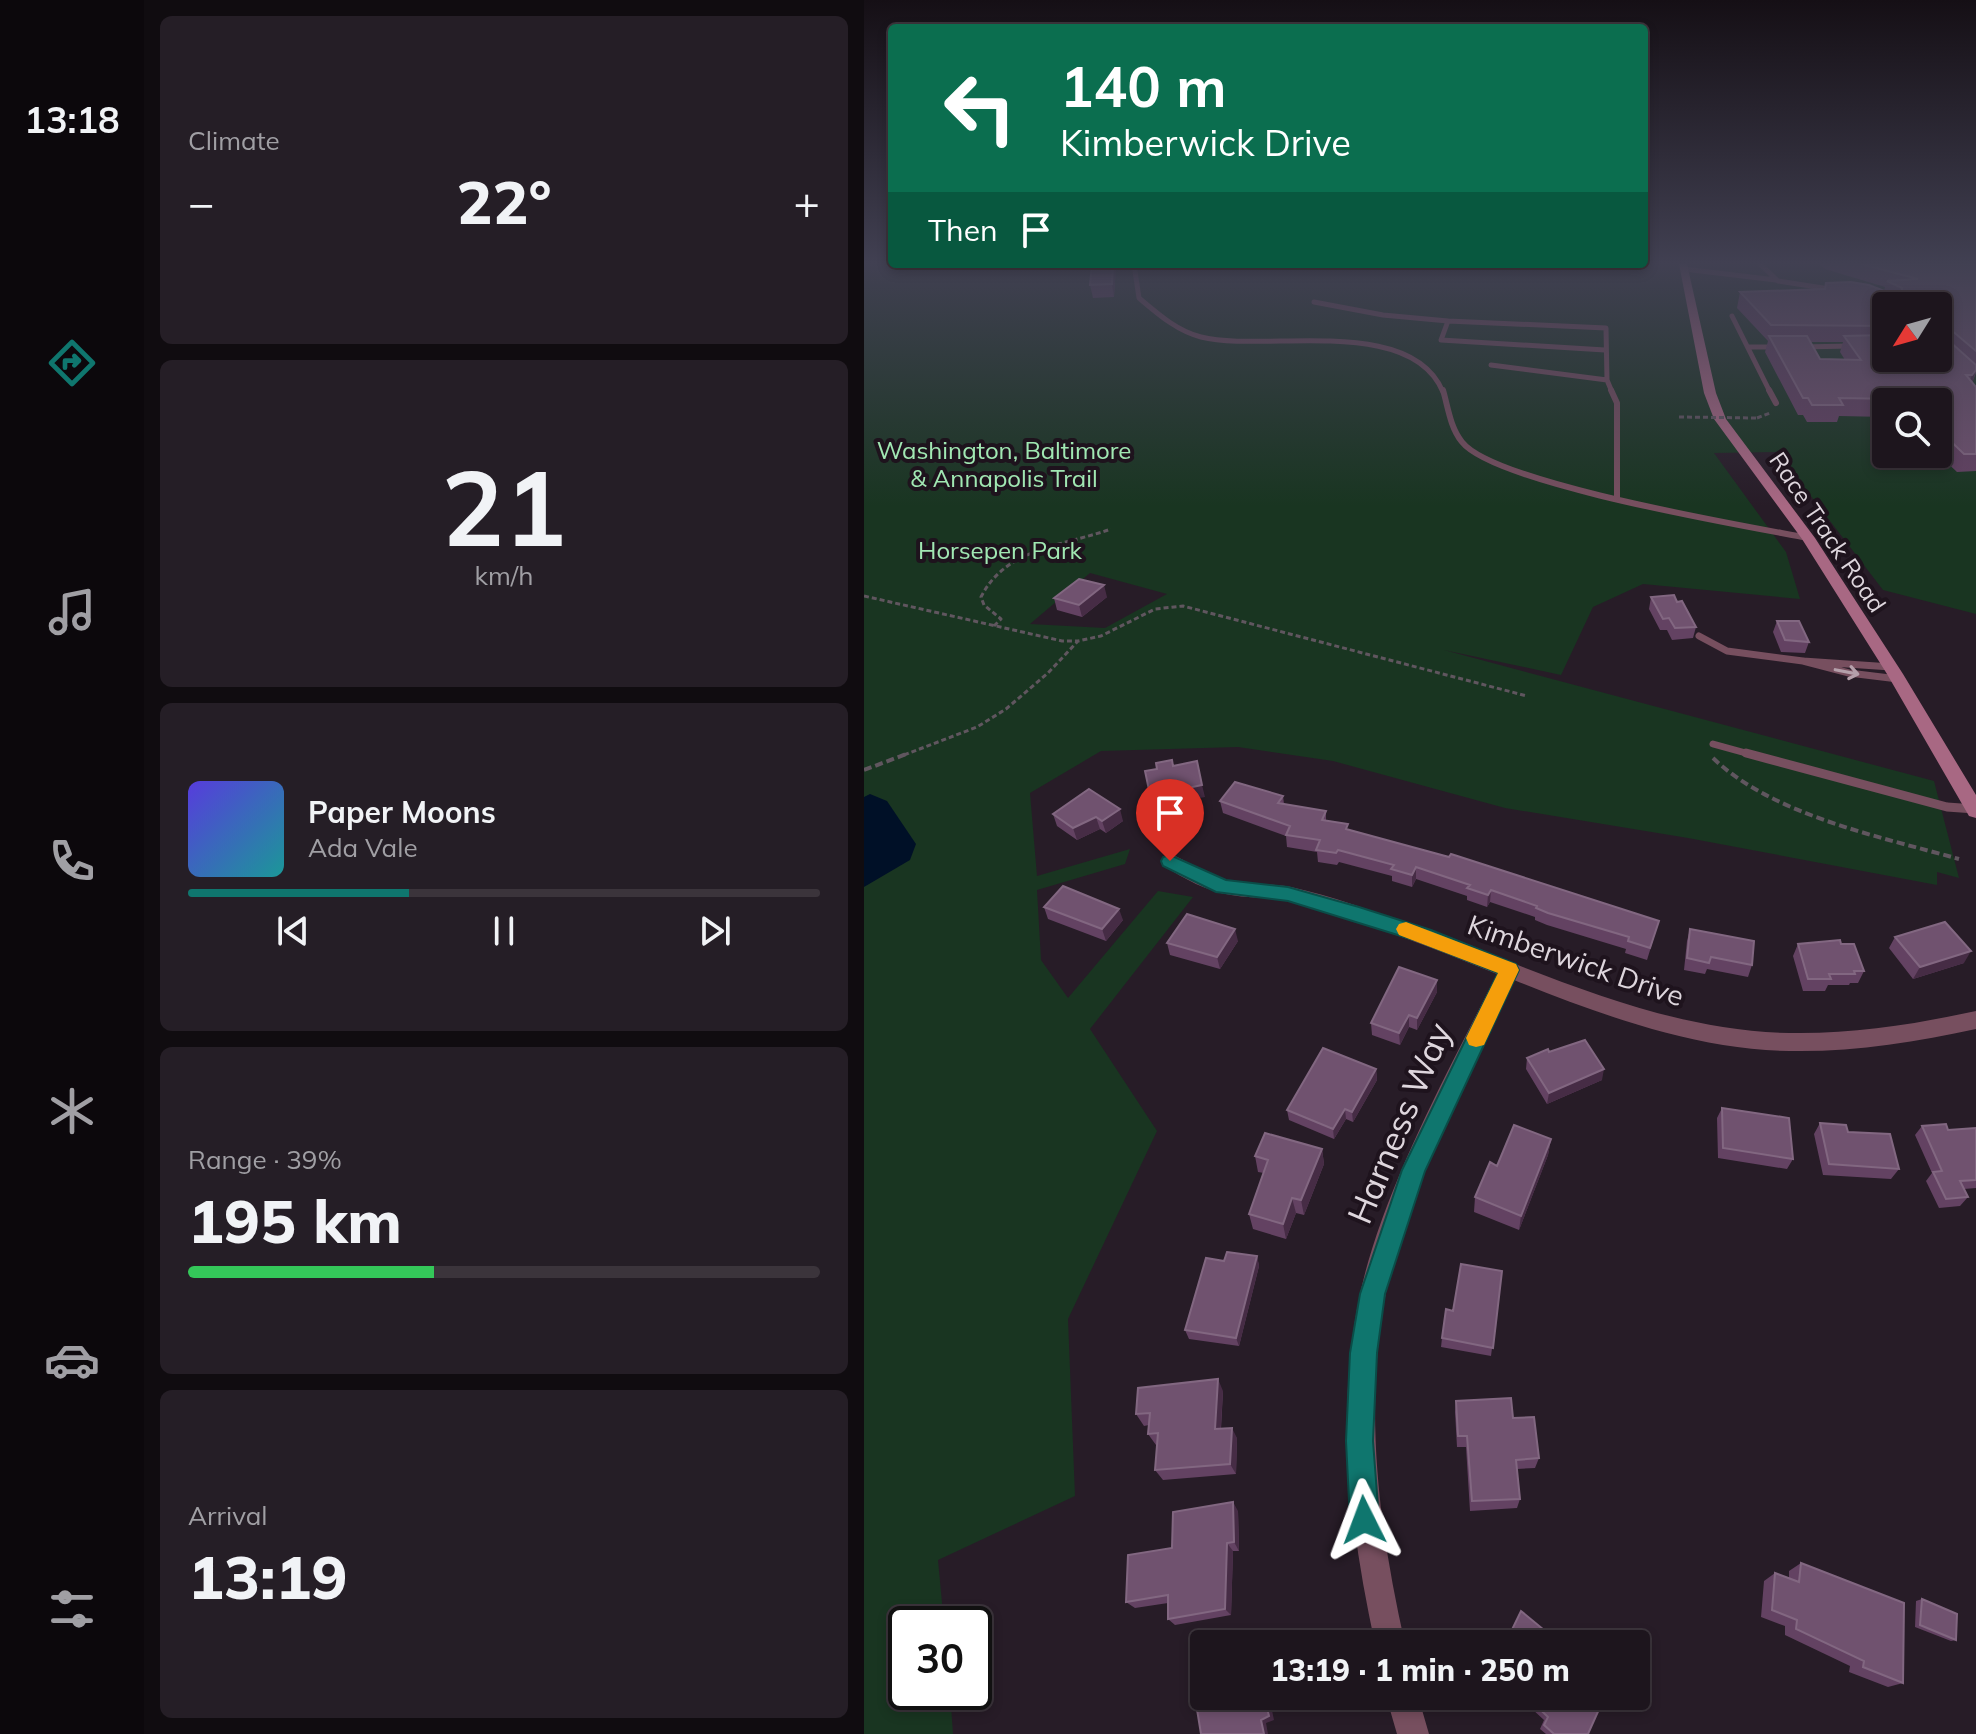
<!DOCTYPE html>
<meta charset="utf-8">
<style>
body{margin:0;font-family:Mulish,sans-serif;background:#251e26;color:#f1f3f6;height:100vh;display:flex;flex-direction:column;font-size:30px;white-space:nowrap}
*{box-sizing:border-box;margin:0}
p{font-size:26px;color:#a09fa4}
.icon{flex:none;width:44px;height:44px;fill:none;stroke:currentColor;stroke-width:2;stroke-linecap:round;stroke-linejoin:round}
.map{position:relative;flex:1;overflow:hidden}
.sheet{display:flex;flex-direction:column;gap:16px;padding:16px;background:#100c10;width:720px}
.sheet>*{flex:none}
.hud{position:absolute;left:24px;top:24px;width:760px;height:244px;border-radius:8px;box-shadow:0 4px 12px #0003,0 0 0 2px #3b343b;background:#0b6e4f;color:#fff;overflow:hidden}
.needle{width:52px;rotate:233deg}
.controls{position:absolute;left:1008px;top:292px;display:grid;gap:16px}
.controls a{display:grid;place-items:center;width:80px;height:80px;border-radius:8px;background:#1d151d;box-shadow:0 4px 12px #0003,0 0 0 2px #3b343b;font-size:40px}
.speed{position:absolute;left:24px;top:1606px;display:flex;gap:16px;font-size:40px;font-weight:700;text-align:center}
.speed>*{display:grid;place-content:center;width:104px;height:104px;border-radius:50%;background:#1d151d;box-shadow:0 4px 12px #0003,0 0 0 2px #3b343b;line-height:1}
.speed .limit{border:4px solid #111;border-radius:12px;background:#fff;color:#111}
.pin{position:absolute;display:grid;place-items:center;width:68px;height:68px;color:#fff;margin:-82px -34px;border-radius:50% 50% 50% 0;rotate:-45deg;box-shadow:0 0 8px #0007}
.pin .icon{rotate:45deg}
.me{position:absolute;width:88px;margin:-44px;rotate:357deg;stroke-linejoin:round;filter:drop-shadow(0 0 6px #0008)}
.turn{display:flex;align-items:center;gap:28px;height:168px;padding:0 40px;font-size:36px}
.turn .icon{width:104px;height:104px;stroke-width:2.5}
.turn b{display:block;font-size:56px;line-height:68px}
.then{display:flex;align-items:center;height:76px;padding:0 40px;background:#0003;gap:16px;font-size:30px}
.big{font-size:60px;font-weight:800;line-height:1.1}
.sheet .tile{flex:1;display:flex;flex-direction:column;justify-content:center;gap:12px;min-width:0;padding:0 28px;border-radius:12px;background:#251e26}
.sheet .dial{align-items:center;gap:0}
.dial b{font-size:104px;line-height:1}
.song{display:flex;align-items:center;gap:24px}
.cover{width:96px;height:96px;border-radius:12px;background:linear-gradient(135deg,hsl(250 70% 55%),hsl(180 70% 35%))}
.played{height:8px;border-radius:4px;background:linear-gradient(90deg,#0f766e 35%,#3b343b 35%)}
.keys{display:flex;justify-content:space-around;direction:ltr}
.heat{display:flex;justify-content:space-between;align-items:center;font-size:44px;direction:ltr}
.charge{height:12px;border-radius:6px;background:linear-gradient(90deg,#34c759 39%,#3b343b 0)}
.trip{position:absolute;left:326px;top:1630px;width:460px;height:80px;border-radius:8px;background:#1d151d;box-shadow:0 4px 12px #0003,0 0 0 2px #3b343b;font-weight:800;line-height:80px;text-align:center}
main{display:flex;flex:1;min-height:0}
.dock{display:flex;flex-direction:column;width:144px;justify-content:space-around;align-items:center;background:#0c080c;color:#a09fa4}
.dock .icon{width:56px;height:56px}
.dock .selected{color:#0f766e}
.dock b{font-size:36px;color:#f1f3f6}
.map>svg:first-child{display:block}
.green{fill:#193521;fill-rule:evenodd}
.water{fill:#001027}
.lines{fill:none;stroke-linecap:round;stroke-linejoin:round}
.path-far1{stroke:#60565f;stroke-width:3;stroke-dasharray:5 3;stroke-linecap:butt}
.path{stroke:#60565f;stroke-width:4;stroke-dasharray:8 4;stroke-linecap:butt}
.lane-far3{stroke:#774f5f;stroke-width:5}
.lane-far2{stroke:#774f5f;stroke-width:6}
.lane-far1{stroke:#774f5f;stroke-width:7}
.lane{stroke:#774f5f;stroke-width:9}
.street{fill:#774f5f;fill-rule:evenodd}
.secondary{fill:#a86883;fill-rule:evenodd}
.path-bridge{stroke:#60565f;stroke-width:3;stroke-dasharray:5 3;stroke-linecap:butt}
.wall{fill:#634262;fill-rule:evenodd}
.shaded-wall{fill:#462c45}
.building{fill:#70526f;stroke:#826781;stroke-width:2}
.oneway{stroke:#b5a0ab}
.route{fill:#0f766e;stroke:#0a4d48;stroke-width:2}
.slow{fill:#f59e0b}
.labels{text-anchor:middle;dominant-baseline:central;stroke-width:8;stroke-linejoin:round;paint-order:stroke}
.far-park-label{font-size:24px;fill:#a1e8b3;stroke:#1e131d}
.far-street-label{font-size:24px;fill:#ded6dd;stroke:#1e131d}
.street-label{font-size:28px;fill:#ded6dd;stroke:#1e131d}
.near-street-label{font-size:34px;fill:#ded6dd;stroke:#1e131d}
</style>
<main>
<nav class="dock">
<b>13:18</b>
<svg class="icon selected" aria-label="directions" viewBox="0 0 24 24"><path d="M12 3l9 9-9 9-9-9zM9 14v-3h6M13 9l2 2-2 2"/></svg>
<svg class="icon" aria-label="music" viewBox="0 0 24 24"><path d="M9 18V5l10-2v13"/><circle cx="6" cy="18" r="3"/><circle cx="16" cy="16" r="3"/></svg>
<svg class="icon" aria-label="phone" viewBox="0 0 24 24"><path d="M5 4h4l2 5-3 2q2 4 5 5l2-3 5 2v4C11 20 4 13 5 4z"/></svg>
<svg class="icon" aria-label="climate" viewBox="0 0 24 24"><path d="M12 3v18M4 7l16 10M4 17L20 7"/></svg>
<svg class="icon" aria-label="car" viewBox="0 0 24 24"><path d="M5 17H2v-5l4-1 3-4h7l3 4 3 1v5h-3M9 17h6M6 11h13"/><circle cx="7" cy="17" r="2"/><circle cx="17" cy="17" r="2"/></svg>
<svg class="icon" aria-label="filters" viewBox="0 0 24 24"><path d="M4 7h16M4 17h16"/><circle cx="9" cy="7" r="2"/><circle cx="15" cy="17" r="2"/></svg>
</nav>
<section class="sheet">
<div class="tile"><p>Climate</p>
<div class="heat"><a>−</a><b class="big">22°</b><a>+</a></div>
</div>
<div class="tile dial"><b>21</b><p>km/h</p></div>
<div class="tile">
<div class="song"><i class="cover"></i><div><b>Paper Moons</b><p>Ada Vale</p></div></div>
<div class="played"></div>
<div class="keys"><svg class="icon" aria-label="previous" viewBox="0 0 24 24"><path d="M18 5L8 12l10 7zM5 5v14"/></svg><svg class="icon" aria-label="pause" viewBox="0 0 24 24"><path d="M8 5v14M16 5v14"/></svg><svg class="icon" aria-label="next" viewBox="0 0 24 24"><path d="M6 5l10 7-10 7zM19 5v14"/></svg></div>
</div>
<div class="tile"><p>Range · 39%</p><b class="big">195 km</b><div class="charge"></div></div>
<div class="tile"><p>Arrival</p><b class="big">13:19</b></div>
</section>
<div class="map">
<svg width="1112" height="1734" viewBox="0 0 1112 1734">
<rect width="100%" height="100%" fill="#271c27"/>
<path class="green" d="M0,264H1112V614L1019,590L913,452L850,453L922,552L936,599L779,584L729,607L697,675L580,650L1070,781L1095,878L1073,872V885L824,838L641,808L469,761L374,747L237,751L166,793L173,876L266,849L261,864L173,890L177,960L204,998L294,891L329,897L226,1029L293,1131L204,1319L211,1496L74,1560L80,1624H42V1692H86L89,1734H0ZM1022,306H1074V358H1022ZM1022,402H1074V454H1022ZM226,573L303,594L241,628L166,624Z"/>
<path class="water" d="M6,794L23,801L52,844L46,860L0,887V797Z"/>
<g class="lines">
<path class="path-far1" d="M893,418L906,413
M0,596L198,641H214
M130,626L137,619L120,605L117,597C142,547 200,546 247,529
M40,755L113,727L142,709L184,673L214,641L237,636L291,609L319,606L663,696"/>
<path class="path" d="M849,758C908,815 1017,837 1095,859
M0,770L45,753"/>
<path class="lane-far3" d="M270,264L275,298C294,314 313,331 337,337C401,353 547,314 579,392
M896,264L914,281L972,290
M820,269L912,280
M450,302L519,315L584,321
M868,316L906,392
M884,347H915
M937,347L987,346
M741,350L577,340L584,321L742,328L743,380L748,392
M627,365L743,380"/>
<path class="lane-far2" d="M579,390C584,407 586,427 598,442C631,484 882,526 944,538
M747,390L753,403V499
M905,390L912,403"/>
<path class="lane-far1" d="M835,636L863,651L939,661
M1027,667L939,661L985,673L1034,679
M849,744L889,755"/>
<path class="lane" d="M882,753L1083,807L1111,809"/>
<path class="street" d="M306,854C323,860 337,873 355,879C378,886 403,882 427,887C468,896 509,911 548,925C651,961 751,1010 859,1027C943,1041 1029,1029 1112,1011V1029C1029,1047 943,1059 859,1045C787,1033 717,1007 650,980C607,1069 557,1157 531,1253C496,1384 512,1514 541,1644H511C483,1513 467,1379 508,1249C539,1152 588,1064 633,974C568,948 503,922 435,903C413,897 390,899 367,895C342,891 321,879 300,866L297,861Z
M522,1696H554L565,1734H533Z"/>
<path class="secondary" d="M815,264H823L852,393L862,419L951,538L1039,674L1112,795V818L1105,816L1023,674L938,539L850,419L840,393Z"/>
<path class="path-bridge" d="M815,417L893,418"/>
</g>
<path class="wall" d="M225,264H252L250,297L229,298L226,285L228,267H225Z
M955,264H1112V373L1108,383L1112,387V471L1093,472L1074,454V402H1022V417L975,416L973,422H943L939,415H934L901,352L904,341L873,308L876,292L960,289L962,283L1020,291L1021,287L961,269ZM1022,306L1074,358H1022ZM946,342H979L976,352L981,360L956,359Z
M243,597L218,617L193,610L190,598Z
M787,597L813,602L832,627L829,638L808,640L803,630H796L785,609Z
M913,621L945,642L941,653L917,652L909,632Z
M225,789L259,821L242,833L236,829L213,840L193,826L189,814Z
M419,796L420,804L462,811V821L484,829L795,921L783,960L761,953L762,949L683,925L671,920V917L626,902L623,907L603,900V896L552,879L548,887L528,881V876L475,862L473,865L454,862L453,852L423,847L422,836L359,813L356,801Z
M180,907L259,920L242,941L184,919Z
M826,929L888,965L884,977L843,969L841,974L820,970L823,941Z
M1031,937L1100,963L1049,979L1025,948Z
M374,941L356,969L306,955L303,943Z
M934,944H977L1000,971L994,983H986L985,985H964L961,991H939L929,956Z
M573,980V992L553,1030L545,1027L536,1045L508,1035L507,1023Z
M663,1058L738,1080L683,1104L662,1069Z
M512,1069L513,1080L489,1122L482,1119L470,1139L425,1120L423,1110Z
M858,1108L929,1159L923,1169L854,1158L853,1118Z
M956,1123L984,1132L1035,1169L1027,1179L959,1175L950,1134Z
M1058,1126L1084,1130L1112,1128V1188L1100,1189L1104,1197L1096,1206L1075,1208L1062,1181L1068,1173L1051,1135Z
M687,1139L684,1155L655,1230L610,1212L611,1197L633,1166Z
M458,1149L460,1164L440,1215L432,1213L422,1239L389,1229L385,1214L400,1173L394,1172L391,1156Z
M393,1256L395,1266L375,1346L325,1339L321,1330Z
M638,1271L627,1356L577,1347L578,1338L589,1311Z
M359,1391L357,1429L373,1438L372,1474L299,1480L291,1470L293,1445H292L284,1434L285,1425L280,1426L272,1414Z
M592,1401L649,1418L675,1458L671,1468L653,1469L656,1499L653,1508L606,1511L602,1447H593L591,1412Z
M374,1511L375,1551H369L367,1615L311,1625L304,1619V1603L271,1608L262,1602L308,1548Z
M937,1563L1039,1683L1024,1687L985,1672L986,1666L921,1635V1626L897,1617L900,1581L911,1573L925,1578V1571Z
M1058,1599L1092,1640L1087,1641L1051,1627L1052,1601Z
M654,1696H741L724,1734H682L676,1729L680,1720Z"/>
<path class="shaded-wall" d="M249,264H252L250,297L248,284Z
M1112,370L1108,384L1102,392L1108,375Z
M240,585L243,597L218,617L215,605Z
M338,785L341,797L321,801V798L288,802L285,790L318,786Z
M256,809L259,821L242,833L238,821Z
M232,817L236,829L213,840L209,828Z
M552,867V879L548,887V875Z
M627,890L626,902L623,907L624,895Z
M255,909L259,920L242,941L238,929Z
M371,929L374,941L356,969L353,957Z
M1107,951L1100,963L1049,979L1056,967Z
M573,980V992L553,1030V1018Z
M545,1015V1027L536,1045L535,1033Z
M512,1069L513,1080L489,1122L488,1112Z
M740,1069L738,1080L683,1104L685,1093Z
M481,1109L482,1119L470,1139L469,1129Z
M687,1139L684,1155L655,1230L657,1216Z
M458,1149L460,1164L440,1215L437,1200Z
M428,1198L432,1213L422,1239L419,1224Z
M393,1256L395,1266L375,1346L372,1338Z
M354,1379L359,1391L356,1440L351,1429Z
M368,1428L373,1438L372,1474L366,1464Z
M369,1502L374,1511L375,1551L370,1542Z
M363,1543L369,1551L367,1615L361,1609Z
M400,1696H405L410,1720L402,1723L404,1734H400L397,1720Z"/>
<path class="building" d="M228,264H249L248,284L226,285Z
M997,264H1112V351L1080,324L1075,327V332L1112,365V370L1108,375H1102L1112,387V454H1100L1074,429V402H1033L1031,399L975,398L979,405H948L944,398H939L905,336H943L956,359L997,360L980,336L1022,335V358H1074V306H1022V326L907,325L876,292L961,289L962,283L987,282L1005,285L1033,296L1038,293V288L1023,281L1054,279Z
M215,579L240,585L215,605L190,598Z
M810,595L813,602L818,601L832,627L811,628L805,618L799,619L787,597Z
M913,621H935L945,642L921,640Z
M308,760L309,766L333,761L338,785L319,789L318,786L285,790L281,771L293,769L292,763Z
M371,782L419,796L414,803L462,811L458,820L484,824L482,829L585,857L587,854L795,921L786,948L764,941L765,937L684,913L672,908L673,906L627,890L624,895L603,888L606,885L552,867L548,875L527,869L530,865L474,850L472,853L452,850L456,840L422,835L426,826L356,801Z
M225,789L256,809L238,821L232,817L209,828L189,814Z
M199,886L255,909L238,929L180,907Z
M323,914L371,929L353,957L303,943Z
M1081,922L1107,951L1056,967L1031,937Z
M826,929L890,941L888,965L847,957L845,963L823,958Z
M976,940L977,944H990L1000,971H990L991,974H965L967,979H944L934,944Z
M535,967L573,980L553,1018L545,1015L535,1033L507,1023Z
M721,1040L740,1069L685,1093L663,1058L684,1049L685,1052Z
M459,1048L512,1069L488,1112L481,1109L469,1129L423,1110Z
M858,1108L925,1118L929,1159L859,1148Z
M956,1123L982,1125L984,1132L1026,1134L1035,1169L965,1164Z
M1082,1124L1084,1130L1112,1128V1180L1096,1181L1104,1197L1082,1199L1069,1172L1078,1171L1058,1126Z
M650,1125L687,1139L657,1216L611,1197L626,1162L633,1166Z
M401,1133L458,1149L437,1200L428,1198L419,1224L385,1214L404,1160L391,1156Z
M363,1252L393,1256L372,1338L321,1330L342,1258L360,1261Z
M597,1264L638,1271L629,1348L578,1338L582,1309L589,1311Z
M354,1379L351,1429L368,1428L366,1464L291,1470L294,1433L284,1434L286,1413L272,1414L274,1388Z
M647,1398L649,1418L670,1417L675,1458L652,1460L656,1499L608,1501L603,1436H594L592,1401Z
M369,1502L370,1542L363,1543L361,1609L304,1619V1595L262,1602L264,1555L308,1548L309,1512Z
M937,1563L1040,1603L1039,1683L999,1667L1000,1661L932,1629L933,1620L908,1610L911,1573L935,1582Z
M1058,1599L1093,1614L1092,1640L1056,1625Z
M657,1611L697,1644H641Z
M340,1692V1696H400L405,1716L397,1720L400,1734H337L331,1697Z
M662,1696H741L724,1734H690L680,1725L684,1717Z"/>
<defs><path id="oneway-shaft" d="M-6 0H5M1.5-3L5.5 0L1.5 3" fill="none" stroke-width="1.6" stroke-linecap="round" stroke-linejoin="round" transform="scale(2)"/></defs>
<use class="oneway" href="#oneway-shaft" transform="translate(983 672) rotate(11)"/>
<linearGradient id="sky" x2="0" y2="1"><stop stop-color="#150f15"/><stop offset="0.52" stop-color="#414052"/><stop offset="1" stop-color="#414052" stop-opacity="0"/></linearGradient>
<rect width="1112" height="506" fill="url(#sky)"/>
<path class="route" d="M306,855L362,880L424,887L495,907L567,930L652,964L655,970L561,1171L521,1294L513,1353L509,1441L515,1520L510,1530L500,1535L490,1530L486,1520L482,1441L486,1353L496,1294L538,1170L634,973L553,941L424,901L352,892L299,866L297,861L299,857Z"/>
<path class="slow" d="M542,922L652,964L655,970L620,1045L612,1047L605,1045L602,1038L634,973L535,935L532,929L535,924Z"/>
<g class="labels">
<g class="far-park-label">
<text x="140" y="450">Washington, Baltimore<tspan x="140" dy="28">&amp; Annapolis Trail</tspan></text>
<text x="136" y="550">Horsepen Park</text>
</g>
<g class="far-street-label">
<text transform="translate(964 532) rotate(56)">Race Track Road</text>
</g>
<g class="street-label">
<text transform="translate(712 960) rotate(19)">Kimberwick Drive</text>
</g>
<g class="near-street-label">
<text transform="translate(535 1123) rotate(-67)">Harness Way</text>
</g>
</g>
</svg>
<div class="controls">
<a><svg class="needle" viewBox="-14 -14 28 28"><path d="M0-13l5 13h-10z" fill="#e53935"/><path d="M0 13l5-13h-10z" fill="#a09fa4"/></svg></a>
<a><svg class="icon" aria-label="search" viewBox="0 0 24 24"><circle cx="10" cy="10" r="6"/><path d="M15 15l6 6"/></svg></a>
</div>
<div class="speed"><div class="limit">30</div></div>
<div class="pin" style="left:306px;top:861px;background:#d93025"><svg class="icon" aria-label="arrive" viewBox="0 0 24 24"><path d="M6 21V4h12l-3 4 3 4H6"/></svg></div>
<svg class="me" style="left:500px;top:1520px" viewBox="-20 -20 40 40"><path d="M0-17L14 15 0 8-14 15z" fill="#0f766e" stroke="#fff" stroke-width="4"/></svg>
<div class="trip">13:19 · 1 min · 250 m</div>
<div class="hud">
<div class="turn"><svg class="icon" aria-label="left" viewBox="0 0 24 24"><path d="M17 20v-9H6M10 6l-5 5 5 5"/></svg><div><b>140 m</b>Kimberwick Drive</div></div>
<div class="then">Then<svg class="icon" aria-label="arrive" viewBox="0 0 24 24"><path d="M6 21V4h12l-3 4 3 4H6"/></svg></div>
</div>
</div>
</main>
